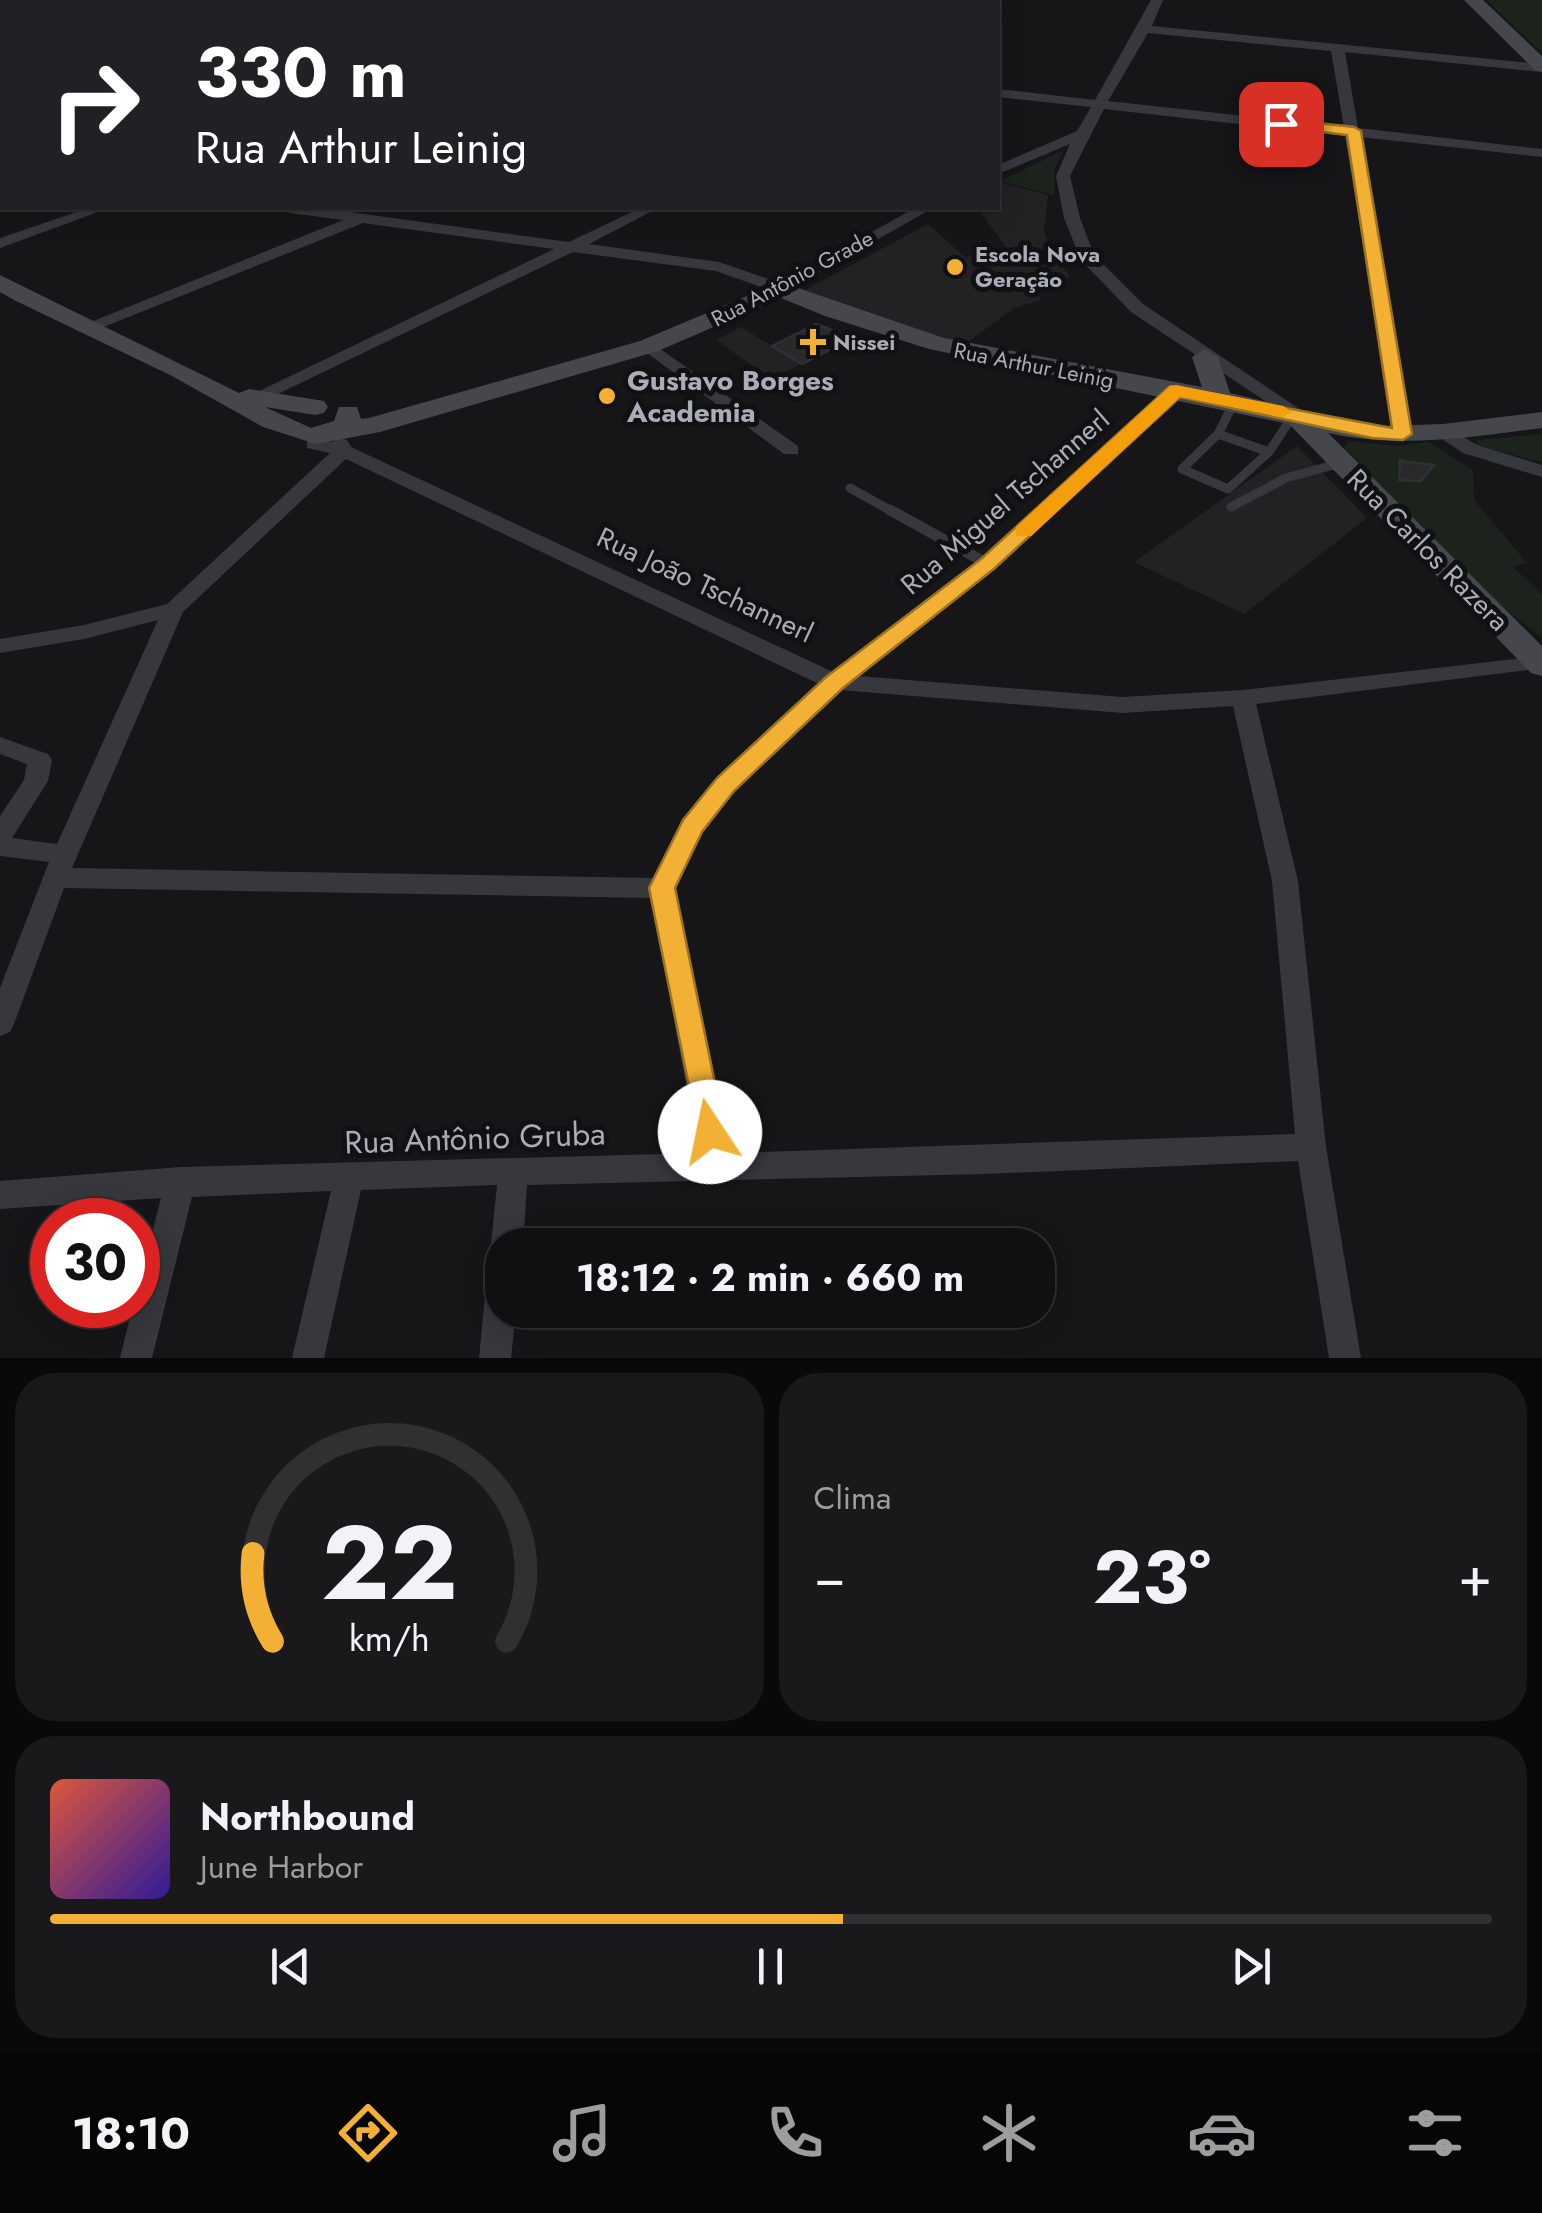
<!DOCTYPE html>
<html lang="pt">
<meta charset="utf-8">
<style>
body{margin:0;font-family:Jost,sans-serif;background:#19191b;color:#f1f3f6;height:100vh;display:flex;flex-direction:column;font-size:38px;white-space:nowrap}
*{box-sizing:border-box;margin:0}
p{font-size:32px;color:#9c9d9f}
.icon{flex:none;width:55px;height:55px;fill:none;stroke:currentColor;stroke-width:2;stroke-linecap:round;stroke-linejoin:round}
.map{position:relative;height:1358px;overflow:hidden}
.sheet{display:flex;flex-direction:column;gap:15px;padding:15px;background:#09090a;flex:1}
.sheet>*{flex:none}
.guide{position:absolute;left:0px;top:0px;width:1000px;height:210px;box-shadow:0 5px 25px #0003,0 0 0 2px #303032;background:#202124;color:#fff;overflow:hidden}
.speed{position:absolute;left:30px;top:1198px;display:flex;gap:20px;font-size:50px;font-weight:700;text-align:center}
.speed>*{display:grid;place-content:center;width:130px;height:130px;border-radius:50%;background:#101012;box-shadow:0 5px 25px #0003,0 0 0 2px #303032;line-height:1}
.speed .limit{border:15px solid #d22;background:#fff;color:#111}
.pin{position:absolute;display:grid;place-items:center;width:85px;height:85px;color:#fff;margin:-42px;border-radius:20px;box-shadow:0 5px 15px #0006}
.me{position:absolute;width:110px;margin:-55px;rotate:349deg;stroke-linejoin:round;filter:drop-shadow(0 0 8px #0008)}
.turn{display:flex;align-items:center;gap:35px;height:210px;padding:0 30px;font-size:45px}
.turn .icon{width:130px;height:130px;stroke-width:2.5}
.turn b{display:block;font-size:70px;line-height:85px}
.big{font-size:75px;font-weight:700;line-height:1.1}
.sheet .tile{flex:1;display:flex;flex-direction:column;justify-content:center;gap:15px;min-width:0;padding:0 35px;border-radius:40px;background:#19191b}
.sheet .dial{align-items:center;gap:0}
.dial svg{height:260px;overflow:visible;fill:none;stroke:#303032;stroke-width:7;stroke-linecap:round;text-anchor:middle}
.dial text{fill:#f1f3f6;stroke:none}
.song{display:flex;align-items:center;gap:30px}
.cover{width:120px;height:120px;border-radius:15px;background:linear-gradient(135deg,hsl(10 70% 55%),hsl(250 70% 35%))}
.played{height:10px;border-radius:5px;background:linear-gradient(90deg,#f2b134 55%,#303032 55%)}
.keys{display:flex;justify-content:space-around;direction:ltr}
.heat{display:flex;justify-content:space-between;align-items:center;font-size:55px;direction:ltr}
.sheet .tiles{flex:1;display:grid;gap:15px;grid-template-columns:1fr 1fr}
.tile:last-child{grid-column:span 2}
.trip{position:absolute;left:485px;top:1228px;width:570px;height:100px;border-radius:40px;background:#101012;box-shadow:0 5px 25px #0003,0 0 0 2px #303032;font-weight:700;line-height:100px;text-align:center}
.dock{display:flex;height:160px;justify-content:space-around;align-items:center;background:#060607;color:#9c9d9f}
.dock .icon{width:70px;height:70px}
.dock .on{color:#f2b134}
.dock b{font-size:45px;color:#f1f3f6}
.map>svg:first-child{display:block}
.built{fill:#222225}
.green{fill:#1c231d}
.building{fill:#29292c;stroke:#303034;stroke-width:2.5}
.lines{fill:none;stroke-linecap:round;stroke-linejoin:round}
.lane-far1{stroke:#37383d;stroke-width:9}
.lane{stroke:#37383d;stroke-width:11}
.street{fill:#37383d;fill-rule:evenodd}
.secondary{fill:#45474d;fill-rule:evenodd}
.route{fill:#f2b134;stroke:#9d7322;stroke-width:2.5}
.slow{fill:#f59e0b}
.poi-dot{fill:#f2b134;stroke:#111113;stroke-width:4}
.labels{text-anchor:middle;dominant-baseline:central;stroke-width:10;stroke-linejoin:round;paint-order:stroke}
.far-poi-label{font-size:22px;font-weight:bold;fill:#a8adb8;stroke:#111113;text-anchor:start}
.far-street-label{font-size:22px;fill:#a8adb8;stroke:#111113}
.poi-label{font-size:28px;font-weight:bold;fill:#a8adb8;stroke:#111113;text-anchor:start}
.street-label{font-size:28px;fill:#a8adb8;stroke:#111113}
.near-street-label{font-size:32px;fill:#a8adb8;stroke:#111113}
</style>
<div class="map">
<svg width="1542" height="1358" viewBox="0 0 1542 1358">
<rect width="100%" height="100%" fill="#161618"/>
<path class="built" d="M999,182L1048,195L1044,232L1050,249L1070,277L1030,287L1042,300L1014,308L964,345L805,290L928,224L965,257L1005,246L978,208H998Z
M741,327L802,364L771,379L716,340Z
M1297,446L1367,518L1244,614L1134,562Z"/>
<path class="green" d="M1486,0H1542V53Z
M1064,150L1054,171V195L1000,181Z
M1542,434V462L1475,445L1478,440Z
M1349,441L1399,446L1429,442L1473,470L1474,500L1527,563L1513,567L1542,594V638L1488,595L1346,454L1344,447Z"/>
<path class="building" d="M816,324L853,338L802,364L772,346Z
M1400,460L1408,462L1434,465L1421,481L1399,480Z"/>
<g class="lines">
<path class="lane-far1" d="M1235,401L1218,434L1269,452L1294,414
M1218,434L1182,469L1228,489L1269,452
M850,488L895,513
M1231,507L1286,478L1341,463"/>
<path class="lane" d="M890,510L988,564"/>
<path class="street" d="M95,0H110L111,2H97Z
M451,0H468L469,2H453Z
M1151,0H1163L1152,26L1542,64V72L1345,52L1358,128L1542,149V157L1360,137L1412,434L1410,438H1396L1394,434L1345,136L1104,109L1070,176L1080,218L1094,255L1143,304L1301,410V418L1294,420L1131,312L1081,260L1064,218L1056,176L1070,144L998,174V165L1077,131L1091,107L998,97V89L1095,100ZM1148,33L1331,51L1344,127L1108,101Z
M88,208H109L0,248V238Z
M283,208H320L569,242L640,208H658L589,244L719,262L780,283L915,208H933L781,294L716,271L573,252L257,404L251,403V395L554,249L363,223L91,332H79L76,328L343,220L290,213Z
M649,341L798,446V454H784L643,350V342Z
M1176,385L1185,390L1182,394L995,569L858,676L1122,697L1243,690L1542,656V668L1536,669L1256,704L1298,881L1326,1147L1361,1358H1329L1298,1161L984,1174L527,1185L523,1245H502V1258L496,1255L491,1245L497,1185L361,1190L324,1358H292L331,1191L192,1197L152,1358H120L133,1305H138V1289L161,1198L0,1209V1181L181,1167L699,1153L651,898L64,888L14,1024L10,1032L0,1036V988L49,862L0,856V816L24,780L27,764L0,754V737L48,754L52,760L48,781L12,838L57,844L158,620L84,639L0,653V639L84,625L167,604L330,453L307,448V440L332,442L340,438L347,440L351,447L833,672L981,559L1170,386ZM346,459L819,684L716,778L683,820L654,878L72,868L183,612ZM840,690L1122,713L1233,706L1272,881L1295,1134L729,1153L675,888L702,832L734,790Z
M1443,425L1477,445L1542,465V477L1463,453L1436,435L1434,431Z
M502,1272V1310H516L511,1358H479L486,1287L491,1276Z"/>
<path class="secondary" d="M1464,0H1483L1542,56V72L1535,70Z
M0,275L239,393L249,389L324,401L328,407L324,413L315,415L265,407L311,428L334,421L339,407H357L361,419L369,418L640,341L781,282L944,338L1202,387L1192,357L1205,349L1218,357L1230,393L1339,419L1384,426L1443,424L1542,412V428C1470,437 1401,449 1328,433L1542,646V676L1531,673L1289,424L929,349L825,316L781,298L658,351L380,432L316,444L263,427L172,376L14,300L0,292Z"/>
</g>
<path class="route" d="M1281,119L1354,127L1361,131L1412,434L1403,440L1372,438L1180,397L995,568L843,688L734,791L702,832L675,888L725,1132L721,1141L710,1145L700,1141L649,888L683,820L717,778L826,677L981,559L1170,386L1392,428L1347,135L1276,126L1274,124Z"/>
<path class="slow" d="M1176,385L1283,406L1292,412L1283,417L1180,397L1031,536H1016V527L1170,386Z"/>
<g class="poi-dot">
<circle cx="955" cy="267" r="10"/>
<path d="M808 327h10v10h10v10h-10v10h-10v-10h-10v-10h10z"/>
<circle cx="607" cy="396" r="10"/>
</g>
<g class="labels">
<g class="far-poi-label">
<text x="975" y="254">Escola Nova<tspan x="975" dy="25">Geração</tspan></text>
<text x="833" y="342">Nissei</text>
</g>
<g class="far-street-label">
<text transform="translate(792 278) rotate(-28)">Rua Antônio Grade</text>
<text transform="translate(1034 365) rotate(11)">Rua Arthur Leinig</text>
</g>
<g class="poi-label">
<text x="627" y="380">Gustavo Borges<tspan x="627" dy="32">Academia</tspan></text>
</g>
<g class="street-label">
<text transform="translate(1005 502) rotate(-41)">Rua Miguel Tschannerl</text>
<text transform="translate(1428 550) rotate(45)">Rua Carlos Razera</text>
<text transform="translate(705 585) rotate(25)">Rua João Tschannerl</text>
</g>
<g class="near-street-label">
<text transform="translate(475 1138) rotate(-2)">Rua Antônio Gruba</text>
</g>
</g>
</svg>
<div class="speed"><div class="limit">30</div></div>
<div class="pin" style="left:1281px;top:124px;background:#d93025"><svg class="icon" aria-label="arrive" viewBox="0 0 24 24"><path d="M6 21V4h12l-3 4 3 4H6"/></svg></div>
<svg class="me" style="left:710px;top:1132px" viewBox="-20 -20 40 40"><circle r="19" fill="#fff"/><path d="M0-13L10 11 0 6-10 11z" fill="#f2b134"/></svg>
<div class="trip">18:12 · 2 min · 660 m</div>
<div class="guide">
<div class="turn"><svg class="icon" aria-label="right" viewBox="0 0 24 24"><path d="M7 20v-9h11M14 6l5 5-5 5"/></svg><div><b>330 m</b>Rua Arthur Leinig</div></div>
</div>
</div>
<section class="sheet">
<div class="tiles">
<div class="tile dial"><svg viewBox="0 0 100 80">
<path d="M14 69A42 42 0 1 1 86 69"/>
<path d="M14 69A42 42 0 0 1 8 42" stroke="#f2b134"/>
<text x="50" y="56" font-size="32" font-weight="700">22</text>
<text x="50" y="72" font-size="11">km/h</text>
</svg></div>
<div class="tile"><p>Clima</p>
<div class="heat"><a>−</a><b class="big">23°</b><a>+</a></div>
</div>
<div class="tile">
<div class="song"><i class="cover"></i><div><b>Northbound</b><p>June Harbor</p></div></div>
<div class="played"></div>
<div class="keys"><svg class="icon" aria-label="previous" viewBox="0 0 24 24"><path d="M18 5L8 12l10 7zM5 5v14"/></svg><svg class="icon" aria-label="pause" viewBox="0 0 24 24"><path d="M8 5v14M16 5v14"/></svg><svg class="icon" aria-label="next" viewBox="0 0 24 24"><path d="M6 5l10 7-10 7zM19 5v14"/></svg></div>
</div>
</div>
</section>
<nav class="dock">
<b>18:10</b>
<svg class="icon on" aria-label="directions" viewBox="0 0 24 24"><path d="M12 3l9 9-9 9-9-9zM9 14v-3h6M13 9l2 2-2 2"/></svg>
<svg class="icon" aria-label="music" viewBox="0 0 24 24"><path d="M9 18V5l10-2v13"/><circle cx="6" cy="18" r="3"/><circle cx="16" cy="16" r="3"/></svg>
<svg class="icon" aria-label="phone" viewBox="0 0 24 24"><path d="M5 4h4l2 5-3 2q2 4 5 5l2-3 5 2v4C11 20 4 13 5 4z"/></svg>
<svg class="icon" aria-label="climate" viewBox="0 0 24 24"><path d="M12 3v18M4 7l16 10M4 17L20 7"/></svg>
<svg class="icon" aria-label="car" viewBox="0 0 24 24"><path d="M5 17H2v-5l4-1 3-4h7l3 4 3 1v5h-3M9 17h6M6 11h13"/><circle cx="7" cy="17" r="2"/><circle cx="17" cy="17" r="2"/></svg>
<svg class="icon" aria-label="filters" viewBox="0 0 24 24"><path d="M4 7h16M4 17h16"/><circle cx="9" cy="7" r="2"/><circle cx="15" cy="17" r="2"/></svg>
</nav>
